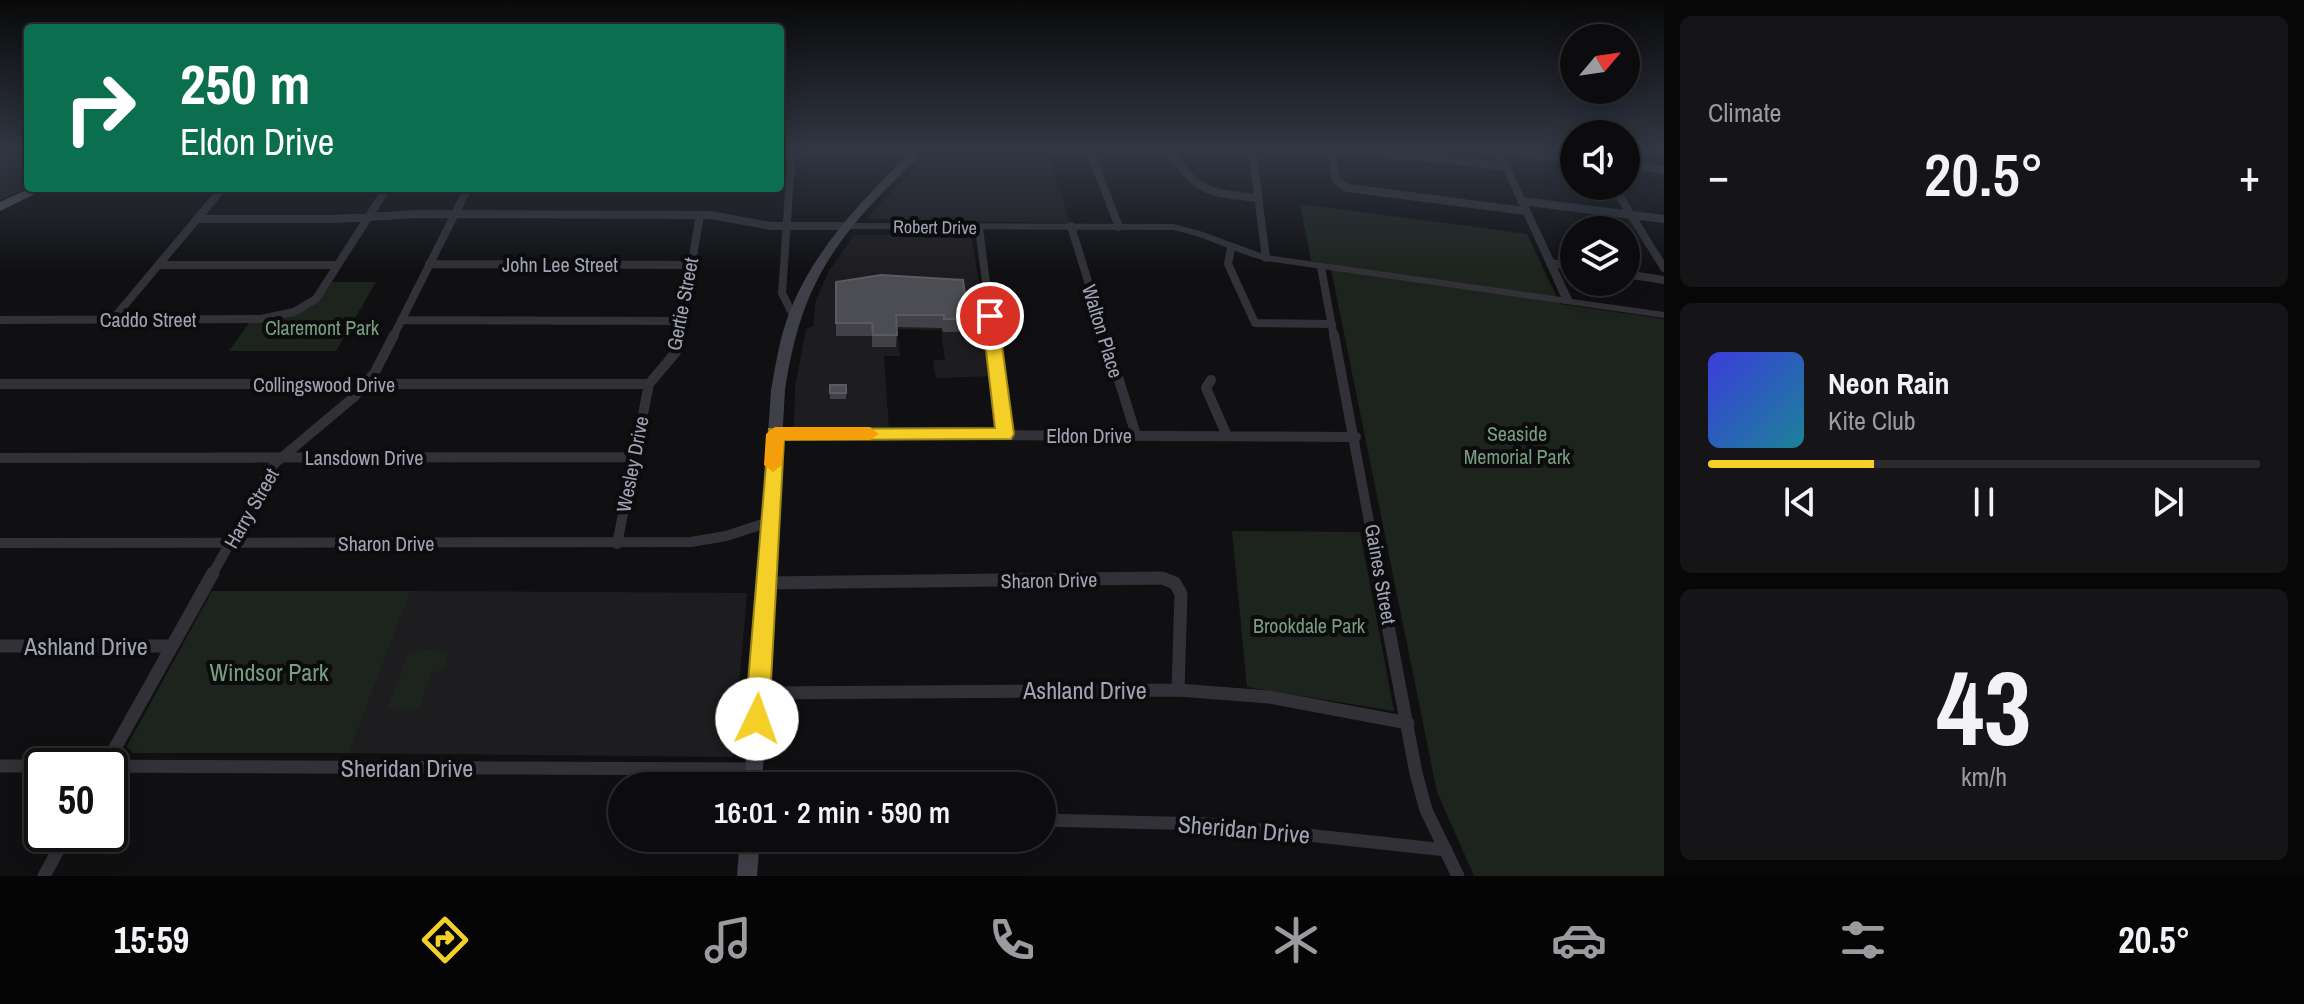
<!DOCTYPE html>
<meta charset="utf-8">
<style>
body{margin:0;font-family:"Archivo Narrow",sans-serif;background:#151517;color:#f1f3f6;height:100vh;display:flex;flex-direction:column;font-size:30px;white-space:nowrap}
*{box-sizing:border-box;margin:0}
p{font-size:26px;color:#9a9b9e}
.icon{flex:none;width:44px;height:44px;fill:none;stroke:currentColor;stroke-width:2;stroke-linecap:round;stroke-linejoin:round}
.map{position:relative;flex:1;overflow:hidden}
.sheet{display:flex;flex-direction:column;gap:16px;padding:16px;background:#070708;width:640px}
.sheet>*{flex:none}
.top-card{position:absolute;left:24px;top:24px;width:760px;height:168px;border-radius:8px;box-shadow:0 4px 20px #0003,0 0 0 2px #2c2c2e;background:#0b6e4f;color:#fff;overflow:hidden}
.needle{width:52px;rotate:61deg}
.tools{position:absolute;left:1560px;top:24px;display:grid;gap:16px}
.tools a{display:grid;place-items:center;width:80px;height:80px;border-radius:50%;background:#0c0c0e;box-shadow:0 4px 20px #0003,0 0 0 2px #2c2c2e;font-size:40px}
.speed{position:absolute;left:24px;top:748px;display:flex;gap:16px;font-size:40px;font-weight:700;text-align:center}
.speed>*{display:grid;place-content:center;width:104px;height:104px;border-radius:50%;background:#0c0c0e;box-shadow:0 4px 20px #0003,0 0 0 2px #2c2c2e;line-height:1}
.speed .limit{border:4px solid #111;border-radius:12px;background:#fff;color:#111}
.pin{position:absolute;display:grid;place-items:center;width:68px;height:68px;color:#fff;margin:-34px;border:4px solid #fff;border-radius:50%;box-shadow:0 2px 8px #0007}
.me{position:absolute;width:88px;margin:-44px;rotate:3deg;stroke-linejoin:round;filter:drop-shadow(0 0 6px #0008)}
.turn{display:flex;align-items:center;gap:28px;height:168px;padding:0 24px;font-size:36px}
.turn .icon{width:104px;height:104px;stroke-width:2.5}
.turn b{display:block;font-size:56px;line-height:68px}
.big{font-size:60px;font-weight:600;line-height:1.1}
.sheet .card{flex:1;display:flex;flex-direction:column;justify-content:center;gap:12px;min-width:0;padding:0 28px;border-radius:12px;background:#151517}
.sheet .dial{align-items:center;gap:0}
.dial b{font-size:104px;line-height:1}
.song{display:flex;align-items:center;gap:24px}
.cover{width:96px;height:96px;border-radius:12px;background:linear-gradient(135deg,hsl(240 70% 55%),hsl(190 70% 35%))}
.played{height:8px;border-radius:4px;background:linear-gradient(90deg,#f3cf27 30%,#2c2c2e 30%)}
.keys{display:flex;justify-content:space-around;direction:ltr}
.heat{display:flex;justify-content:space-between;align-items:center;font-size:44px;direction:ltr}
.trip{position:absolute;left:608px;top:772px;width:448px;height:80px;border-radius:40px;background:#0c0c0e;box-shadow:0 4px 20px #0003,0 0 0 2px #2c2c2e;font-weight:600;line-height:80px;text-align:center}
.tabs{display:flex;height:128px;justify-content:space-around;align-items:center;background:#050506;color:#9a9b9e}
.tabs .icon{width:56px;height:56px}
.tabs .current{color:#f3cf27}
.tabs b{font-size:36px;color:#f1f3f6}
main{display:flex;flex:1;min-height:0}
.map>svg:first-child{display:block}
.built{fill:#1d1c1f}
.green{fill:#1d241e}
.lines{fill:none;stroke-linecap:round;stroke-linejoin:round}
.minor-far2{stroke:#313137;stroke-width:8}
.minor-far1{stroke:#313137;stroke-width:10}
.minor{stroke:#313137;stroke-width:13}
.tertiary{fill:#313137;fill-rule:evenodd}
.secondary{fill:#3f4047;fill-rule:evenodd}
.primary{fill:#4d4e56;fill-rule:evenodd}
.wall{fill:#414147}
.building{fill:#4c4c53;stroke:#595a62;stroke-width:2}
.route{fill:#f3cf27;stroke:#9e8719;stroke-width:2}
.slow{fill:#f59e0b}
.labels{text-anchor:middle;dominant-baseline:central;stroke-width:8;stroke-linejoin:round;paint-order:stroke}
.far-street-label{font-size:18px;fill:#a1a4b3;stroke:#0c0b0d}
.street-label{font-size:20px;fill:#a1a4b3;stroke:#0c0b0d}
.park-label{font-size:20px;fill:#789e80;stroke:#0c0b0d}
.near-street-label{font-size:24px;fill:#a1a4b3;stroke:#0c0b0d}
.near-park-label{font-size:24px;fill:#789e80;stroke:#0c0b0d}
</style>
<main>
<div class="map">
<svg width="1664" height="876" viewBox="0 0 1664 876">
<rect width="100%" height="100%" fill="#101012"/>
<path class="built" d="M0,149H28V187L0,200Z
M933,149H1047L1070,223L866,219Z
M854,235H971L995,376L936,378L933,360H945L941,330L897,329L900,356H884L889,428L794,427L795,387L806,329L813,326L816,300L829,271Z
M411,591L747,593L733,757L349,753Z"/>
<path class="green" d="M1300,204L1527,234L1560,304L1664,319V876H1474L1437,792L1330,264L1311,261Z
M332,282H376L336,351H229L249,323C283,322 314,313 332,282Z
M1232,531L1360,532L1394,711L1247,687Z
M212,591H411L349,753H133L127,746Z
M426,650L450,652L444,669L431,673L419,709H387L408,653Z"/>
<g class="lines">
<path class="minor-far2" d="M792,149L782,293L793,315
M1089,149L1119,227
M1170,149C1194,193 1211,193 1258,198
M1252,149L1266,258
M1330,149L1336,180L1347,188L1526,211
M1339,149L1504,166
M1498,151L1574,159
M1626,165L1664,170
M1613,186L1664,268
M1521,201L1664,219
M198,219H336L416,214L710,215L771,226H844
M1071,226L1105,337
M979,228L993,337
M1231,248L1228,264L1255,323L1332,324
M1550,263L1574,267
M429,264L690,265
M159,265H338
M1321,267L1334,337
M1626,274L1664,280
M113,319L223,188
M0,320L261,319L294,312L316,299L387,188
M401,320L680,321
M393,337L468,188
M679,337L700,215"/>
<path class="minor-far1" d="M992,335L1005,434
M1105,335L1136,435
M1334,335L1379,575
M1211,380L1206,388L1227,436
M0,384H649
M775,434L1356,437
M0,458L633,457
M0,543L691,542L726,536L769,522
M617,544L649,384L676,352L679,335
M212,575L274,464L354,397L375,372L394,335"/>
<path class="minor" d="M1378,573L1416,773L1426,810L1458,876
M766,583L1162,578L1175,583L1181,594L1178,690
M0,646H172
M759,693L1178,690L1269,697L1408,723
M0,766H42
M60,766L754,769
M105,766L213,573
M1042,820L1205,824L1446,850
M44,876L67,834"/>
<path class="tertiary" d="M1494,149H1502L1572,299L1664,312V318L1266,261C1234,253 1205,236 1173,230L844,229L839,226L844,223L1173,224L1200,231L1266,255L1561,297Z"/>
<path class="secondary" d="M914,149H925C907,169 887,187 869,207C816,266 797,313 785,390L762,786H744L771,390C776,363 780,336 790,311C816,246 865,197 914,149Z
M740,838H760L757,876H737Z"/>
<path class="primary" d="M31,188H47L0,211V202Z"/>
</g>
<path class="wall" d="M836,282L968,315L966,328H959V332H943L942,328L897,327L896,347H872V336H836Z
M830,385H846V399H830Z"/>
<path class="building" d="M881,275L963,280L968,315H960V319H944V315H896L897,335H873L872,323H836V282Z
M830,385H846V393H830Z"/>
<linearGradient id="sky" x2="0" y2="1"><stop stop-color="#09090a"/><stop offset="0.55" stop-color="#313744"/><stop offset="1" stop-color="#313744" stop-opacity="0"/></linearGradient>
<rect width="1664" height="272" fill="url(#sky)"/>
<path class="route" d="M990,311L998,316L1014,434L1011,439L784,440L769,719L765,726L757,730L749,726L745,719L769,429L995,428L982,316Z"/>
<path class="slow" d="M775,427H870L879,434L870,440H784L782,465L773,472L764,465L766,434Z"/>
<g class="labels">
<g class="far-street-label">
<text transform="translate(935 227) rotate(1)">Robert Drive</text>
</g>
<g class="street-label">
<text x="560" y="264">John Lee Street</text>
<text transform="translate(682 304) rotate(-79)">Gertie Street</text>
<text x="148" y="319">Caddo Street</text>
<text transform="translate(1103 331) rotate(73)">Walton Place</text>
<text x="324" y="384">Collingswood Drive</text>
<text x="1089" y="435">Eldon Drive</text>
<text x="364" y="457">Lansdown Drive</text>
<text transform="translate(632 464) rotate(-79)">Wesley Drive</text>
<text transform="translate(251 508) rotate(-60)">Harry Street</text>
<text x="386" y="543">Sharon Drive</text>
<text transform="translate(1381 574) rotate(80)">Gaines Street</text>
<text transform="translate(1049 580) rotate(-1)">Sharon Drive</text>
</g>
<g class="park-label">
<text x="322" y="327">Claremont Park</text>
<text x="1517" y="433">Seaside<tspan x="1517" dy="23">Memorial Park</tspan></text>
<text x="1309" y="625">Brookdale Park</text>
</g>
<g class="near-street-label">
<text x="86" y="646">Ashland Drive</text>
<text x="1085" y="690">Ashland Drive</text>
<text x="407" y="768">Sheridan Drive</text>
<text transform="translate(1244 829) rotate(5)">Sheridan Drive</text>
</g>
<g class="near-park-label">
<text x="269" y="672">Windsor Park</text>
</g>
</g>
</svg>
<div class="tools">
<a><svg class="needle" viewBox="-14 -14 28 28"><path d="M0-13l5 13h-10z" fill="#e53935"/><path d="M0 13l5-13h-10z" fill="#9a9b9e"/></svg></a>
<a><svg class="icon" aria-label="sound" viewBox="0 0 24 24"><path d="M4 9h4l5-4v14l-5-4H4zM17 9q2 3 0 6"/></svg></a>
<a><svg class="icon" aria-label="layers" viewBox="0 0 24 24"><path d="M12 4l9 5-9 5-9-5zM3 14l9 5 9-5"/></svg></a>
</div>
<div class="speed"><div class="limit">50</div></div>
<div class="pin" style="left:990px;top:316px;background:#d93025"><svg class="icon" aria-label="arrive" viewBox="0 0 24 24"><path d="M6 21V4h12l-3 4 3 4H6"/></svg></div>
<svg class="me" style="left:757px;top:719px" viewBox="-20 -20 40 40"><circle r="19" fill="#fff"/><path d="M0-13L10 11 0 6-10 11z" fill="#f3cf27"/></svg>
<div class="trip">16:01 · 2 min · 590 m</div>
<div class="top-card">
<div class="turn"><svg class="icon" aria-label="right" viewBox="0 0 24 24"><path d="M7 20v-9h11M14 6l5 5-5 5"/></svg><div><b>250 m</b>Eldon Drive</div></div>
</div>
</div>
<section class="sheet">
<div class="card"><p>Climate</p>
<div class="heat"><a>−</a><b class="big">20.5°</b><a>+</a></div>
</div>
<div class="card">
<div class="song"><i class="cover"></i><div><b>Neon Rain</b><p>Kite Club</p></div></div>
<div class="played"></div>
<div class="keys"><svg class="icon" aria-label="previous" viewBox="0 0 24 24"><path d="M18 5L8 12l10 7zM5 5v14"/></svg><svg class="icon" aria-label="pause" viewBox="0 0 24 24"><path d="M8 5v14M16 5v14"/></svg><svg class="icon" aria-label="next" viewBox="0 0 24 24"><path d="M6 5l10 7-10 7zM19 5v14"/></svg></div>
</div>
<div class="card dial"><b>43</b><p>km/h</p></div>
</section>
</main>
<nav class="tabs">
<b>15:59</b>
<svg class="icon current" aria-label="directions" viewBox="0 0 24 24"><path d="M12 3l9 9-9 9-9-9zM9 14v-3h6M13 9l2 2-2 2"/></svg>
<svg class="icon" aria-label="music" viewBox="0 0 24 24"><path d="M9 18V5l10-2v13"/><circle cx="6" cy="18" r="3"/><circle cx="16" cy="16" r="3"/></svg>
<svg class="icon" aria-label="phone" viewBox="0 0 24 24"><path d="M5 4h4l2 5-3 2q2 4 5 5l2-3 5 2v4C11 20 4 13 5 4z"/></svg>
<svg class="icon" aria-label="climate" viewBox="0 0 24 24"><path d="M12 3v18M4 7l16 10M4 17L20 7"/></svg>
<svg class="icon" aria-label="car" viewBox="0 0 24 24"><path d="M5 17H2v-5l4-1 3-4h7l3 4 3 1v5h-3M9 17h6M6 11h13"/><circle cx="7" cy="17" r="2"/><circle cx="17" cy="17" r="2"/></svg>
<svg class="icon" aria-label="filters" viewBox="0 0 24 24"><path d="M4 7h16M4 17h16"/><circle cx="9" cy="7" r="2"/><circle cx="15" cy="17" r="2"/></svg>
<b>20.5°</b>
</nav>
